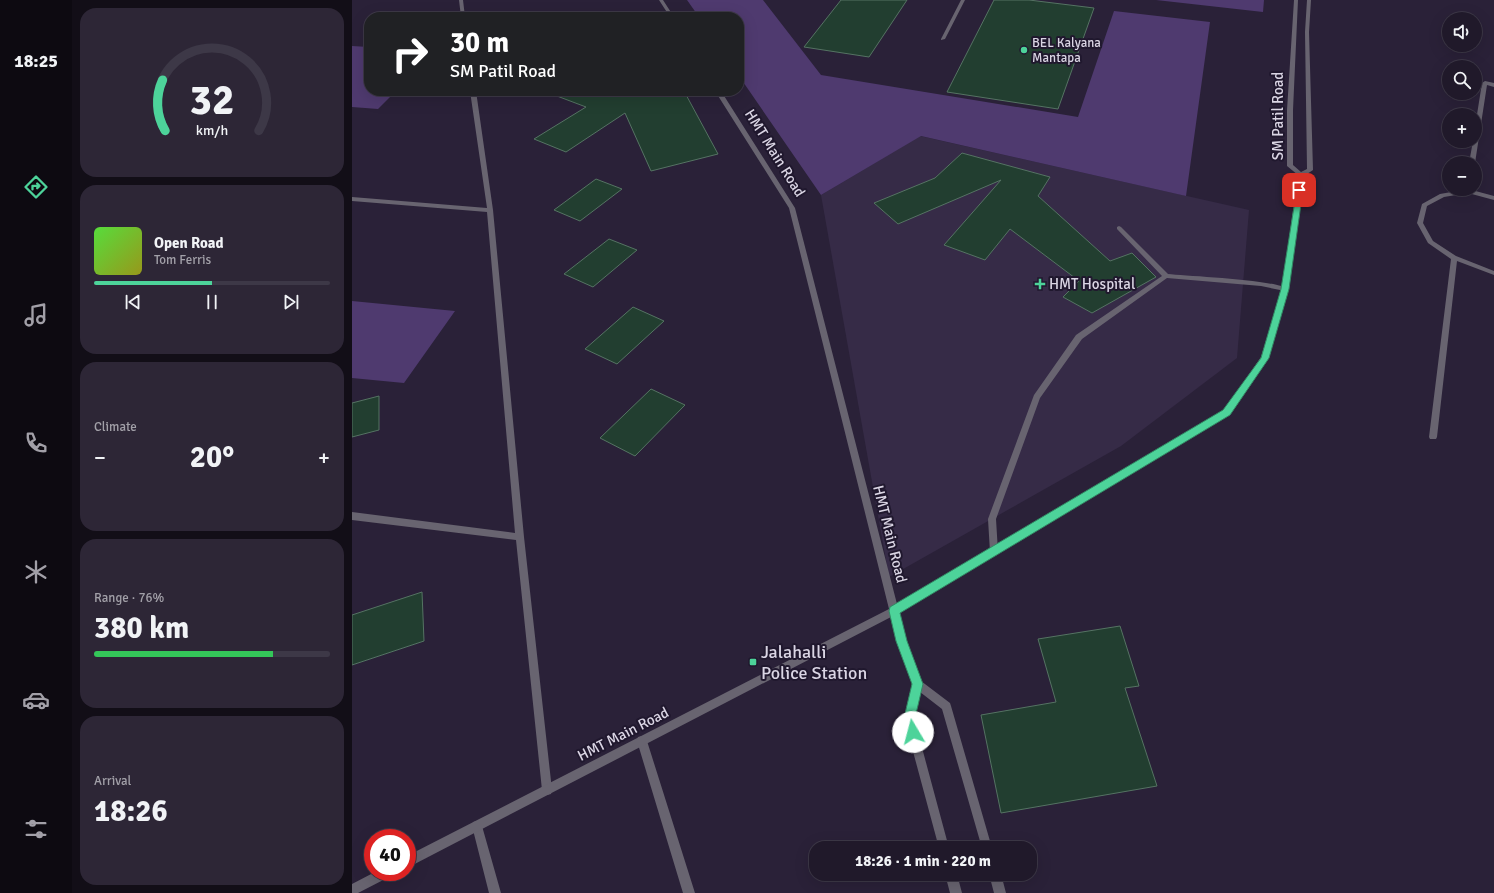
<!DOCTYPE html>
<meta charset="utf-8">
<style>
body{margin:0;font-family:Signika,sans-serif;background:#2d2636;color:#f1f3f6;height:100vh;display:flex;flex-direction:column;font-size:15px;white-space:nowrap}
*{box-sizing:border-box;margin:0}
p{font-size:13px;color:#a2a0a8}
.icon{flex:none;width:22px;height:22px;fill:none;stroke:currentColor;stroke-width:2;stroke-linecap:round;stroke-linejoin:round}
.map{position:relative;flex:1;overflow:hidden}
.details{display:flex;flex-direction:column;gap:8px;padding:8px;background:#120e17;width:280px}
.details>*{flex:none}
.guide{position:absolute;left:12px;top:12px;width:380px;height:84px;border-radius:16px;box-shadow:0 4px 16px #0002,0 0 0 1px #3d3847;background:#202124;color:#fff;overflow:hidden}
.buttons{position:absolute;left:1090px;top:12px;display:grid;gap:8px}
.buttons a{display:grid;place-items:center;width:40px;height:40px;border-radius:50%;background:#20192a;box-shadow:0 4px 16px #0002,0 0 0 1px #3d3847;font-size:20px}
.speed{position:absolute;left:12px;top:829px;display:flex;gap:8px;font-size:20px;font-weight:700;text-align:center}
.speed>*{display:grid;place-content:center;width:52px;height:52px;border-radius:50%;background:#20192a;box-shadow:0 4px 16px #0002,0 0 0 1px #3d3847;line-height:1}
.speed .limit{border:6px solid #d22;background:#fff;color:#111}
.pin{position:absolute;display:grid;place-items:center;width:34px;height:34px;color:#fff;margin:-17px;border-radius:8px;box-shadow:0 2px 6px #0006}
.me{position:absolute;width:44px;margin:-22px;rotate:352deg;stroke-linejoin:round;filter:drop-shadow(0 0 3px #0008)}
.turn{display:flex;align-items:center;gap:14px;height:84px;padding:0 20px;font-size:18px}
.turn .icon{width:52px;height:52px;stroke-width:2.5}
.turn b{display:block;font-size:28px;line-height:34px}
.big{font-size:30px;font-weight:800;line-height:1.1}
.details .tile{flex:1;display:flex;flex-direction:column;justify-content:center;gap:6px;min-width:0;padding:0 14px;border-radius:16px;background:#2d2636}
.details .dial{align-items:center;gap:0}
.dial svg{height:104px;overflow:visible;fill:none;stroke:#3d3847;stroke-width:7;stroke-linecap:round;text-anchor:middle}
.dial text{fill:#f1f3f6;stroke:none}
.song{display:flex;align-items:center;gap:12px}
.cover{width:48px;height:48px;border-radius:6px;background:linear-gradient(135deg,hsl(110 70% 55%),hsl(60 70% 35%))}
.played{height:4px;border-radius:2px;background:linear-gradient(90deg,#4dd39a 50%,#3d3847 50%)}
.keys{display:flex;justify-content:space-around;direction:ltr}
.heat{display:flex;justify-content:space-between;align-items:center;font-size:22px;direction:ltr}
.charge{height:6px;border-radius:3px;background:linear-gradient(90deg,#34c759 76%,#3d3847 0)}
.trip{position:absolute;left:457px;top:841px;width:228px;height:40px;border-radius:16px;background:#20192a;box-shadow:0 4px 16px #0002,0 0 0 1px #3d3847;font-weight:800;line-height:40px;text-align:center}
main{display:flex;flex:1;min-height:0}
.dock{display:flex;flex-direction:column;width:72px;justify-content:space-around;align-items:center;background:#0d0a11;color:#a2a0a8}
.dock .icon{width:28px;height:28px}
.dock .selected{color:#4dd39a}
.dock b{font-size:18px;color:#f1f3f6}
.map>svg:first-child{display:block}
.built{fill:#362b47}
.green{fill:#4f3a6f}
.building{fill:#223e30;stroke:#557363}
.lines{fill:none;stroke-linecap:round;stroke-linejoin:round}
.service{fill:#686470;fill-rule:evenodd}
.minor{fill:#686470;fill-rule:evenodd}
.tertiary{fill:#686470;fill-rule:evenodd}
.route{fill:#4dd39a;stroke:#328964}
.poi-dot{fill:#4dd39a;stroke:#20182e;stroke-width:1.5}
.labels{text-anchor:middle;dominant-baseline:central;stroke-width:4;stroke-linejoin:round;paint-order:stroke}
.far-poi-label{font-size:13px;fill:#dad5e4;stroke:#20182e;text-anchor:start}
.street-label{font-size:15px;fill:#dad5e4;stroke:#20182e}
.poi-label{font-size:15px;fill:#dad5e4;stroke:#20182e;text-anchor:start}
.near-poi-label{font-size:18px;fill:#dad5e4;stroke:#20182e;text-anchor:start}
</style>
<main>
<nav class="dock">
<b>18:25</b>
<svg class="icon selected" aria-label="directions" viewBox="0 0 24 24"><path d="M12 3l9 9-9 9-9-9zM9 14v-3h6M13 9l2 2-2 2"/></svg>
<svg class="icon" aria-label="music" viewBox="0 0 24 24"><path d="M9 18V5l10-2v13"/><circle cx="6" cy="18" r="3"/><circle cx="16" cy="16" r="3"/></svg>
<svg class="icon" aria-label="phone" viewBox="0 0 24 24"><path d="M5 4h4l2 5-3 2q2 4 5 5l2-3 5 2v4C11 20 4 13 5 4z"/></svg>
<svg class="icon" aria-label="climate" viewBox="0 0 24 24"><path d="M12 3v18M4 7l16 10M4 17L20 7"/></svg>
<svg class="icon" aria-label="car" viewBox="0 0 24 24"><path d="M5 17H2v-5l4-1 3-4h7l3 4 3 1v5h-3M9 17h6M6 11h13"/><circle cx="7" cy="17" r="2"/><circle cx="17" cy="17" r="2"/></svg>
<svg class="icon" aria-label="filters" viewBox="0 0 24 24"><path d="M4 7h16M4 17h16"/><circle cx="9" cy="7" r="2"/><circle cx="15" cy="17" r="2"/></svg>
</nav>
<section class="details">
<div class="tile dial"><svg viewBox="0 0 100 80">
<path d="M14 69A42 42 0 1 1 86 69"/>
<path d="M14 69A42 42 0 0 1 12 30" stroke="#4dd39a"/>
<text x="50" y="56" font-size="32" font-weight="700">32</text>
<text x="50" y="72" font-size="11">km/h</text>
</svg></div>
<div class="tile">
<div class="song"><i class="cover"></i><div><b>Open Road</b><p>Tom Ferris</p></div></div>
<div class="played"></div>
<div class="keys"><svg class="icon" aria-label="previous" viewBox="0 0 24 24"><path d="M18 5L8 12l10 7zM5 5v14"/></svg><svg class="icon" aria-label="pause" viewBox="0 0 24 24"><path d="M8 5v14M16 5v14"/></svg><svg class="icon" aria-label="next" viewBox="0 0 24 24"><path d="M6 5l10 7-10 7zM19 5v14"/></svg></div>
</div>
<div class="tile"><p>Climate</p>
<div class="heat"><a>−</a><b class="big">20°</b><a>+</a></div>
</div>
<div class="tile"><p>Range · 76%</p><b class="big">380 km</b><div class="charge"></div></div>
<div class="tile"><p>Arrival</p><b class="big">18:26</b></div>
</section>
<div class="map">
<svg width="1142" height="893" viewBox="0 0 1142 893">
<rect width="100%" height="100%" fill="#2a2138"/>
<path class="built" d="M568,136L897,210L885,358L769,446L537,577L469,195Z"/>
<path class="green" d="M335,0H411L469,75L726,117L762,11L858,22L834,196L569,136L469,195L387,76V17H347Z
M804,0H912L911,12Z
M0,46L17,47V91H44L26,109L0,107Z
M0,301L103,311L52,383L0,378Z"/>
<path class="building" d="M489,0H555L517,57L452,47Z
M642,0H677L742,8L706,109L595,92Z
M198,91H332L366,154L299,171L273,113L214,152L182,139L234,107L197,93Z
M610,153L698,177L686,196L758,261L780,253L804,277L740,313L711,297L727,281L658,229L633,260L592,245L649,180L546,224L522,203L583,178Z
M244,179L270,189L228,221L202,210Z
M257,239L285,250L241,287L212,274Z
M281,307L312,321L265,364L233,349Z
M299,389L333,405L283,456L248,438Z
M27,396V430L0,437V403Z
M70,592L72,641L0,665V615Z
M768,626L787,686L773,688L805,786L649,813L629,715L704,702L686,639Z"/>
<g class="lines">
<path class="service" d="M107,0H111L113,17H109Z
M609,0H613L593,39L589,40V39Z
M1133,81L1142,83V87L1135,85L1123,163H1117L1121,141H1123V127L1130,83Z
M118,91H124L141,210L172,537L200,790L199,794L195,795L191,794L190,790L164,540L0,520V512L163,533L135,212L0,201V197L135,208Z
M1116,189L1142,196V200L1116,193L1092,197L1075,206L1071,223L1081,241L1104,256L1142,271V275L1105,261L1085,437L1084,439H1078L1077,437L1099,259L1076,243L1065,223L1070,204L1088,194Z
M767,226L769,227L816,274C835,276 926,280 936,289L933,291L909,286L815,278L730,339L688,398L644,519L646,552L645,555L642,556L639,555L638,552L636,519L682,395L724,335L810,276L765,229V227Z"/>
<path class="minor" d="M290,736L294,737L295,741L343,893H331L285,741L286,737Z
M125,821L129,822L130,826L149,893H137L120,826L121,822Z"/>
<path class="tertiary" d="M307,0H311L322,17H318Z
M942,0H946L941,110V165L949,172L955,169L953,32L955,0H959L957,32L961,170L952,176L936,289L917,358L878,415L547,613L555,641L569,681L598,703L599,706L640,848H630L590,709L568,692L562,718L597,848H587L552,718L560,684L545,641L539,617L55,868V856L537,609L437,208L363,91H369L443,208L545,604L872,411L909,357L930,289L946,175L935,166V110Z
M23,872H41L39,876L6,893H0V884Z
M593,874H605L610,893H598Z
M637,874H649L654,893H642Z"/>
</g>
<path class="route" d="M945,188L951,190L937,289L917,358L878,415L548,613L555,641L571,684L563,718L567,732L565,736L561,738L557,736L552,718L560,684L544,641L537,611L538,607L871,410L909,358L929,289Z"/>
<g class="poi-dot">
<circle cx="672" cy="50" r="4"/>
<path d="M686 278h4v4h4v4h-4v4h-4v-4h-4v-4h4z"/>
<rect x="397" y="658" width="8" height="8" rx="2"/>
</g>
<g class="labels">
<g class="far-poi-label">
<text x="680" y="43">BEL Kalyana<tspan x="680" dy="15">Mantapa</tspan></text>
</g>
<g class="street-label">
<text transform="translate(926 116) rotate(-90)">SM Patil Road</text>
<text transform="translate(423 153) rotate(58)">HMT Main Road</text>
<text transform="translate(538 534) rotate(76)">HMT Main Road</text>
<text transform="translate(271 734) rotate(-27)">HMT Main Road</text>
</g>
<g class="poi-label">
<text x="697" y="284">HMT Hospital</text>
</g>
<g class="near-poi-label">
<text x="409" y="652">Jalahalli<tspan x="409" dy="21">Police Station</tspan></text>
</g>
</g>
</svg>
<div class="buttons">
<a><svg class="icon" aria-label="sound" viewBox="0 0 24 24"><path d="M4 9h4l5-4v14l-5-4H4zM17 9q2 3 0 6"/></svg></a>
<a><svg class="icon" aria-label="search" viewBox="0 0 24 24"><circle cx="10" cy="10" r="6"/><path d="M15 15l6 6"/></svg></a>
<a>+</a>
<a>−</a>
</div>
<div class="speed"><div class="limit">40</div></div>
<div class="pin" style="left:947px;top:190px;background:#d93025"><svg class="icon" aria-label="arrive" viewBox="0 0 24 24"><path d="M6 21V4h12l-3 4 3 4H6"/></svg></div>
<svg class="me" style="left:561px;top:732px" viewBox="-20 -20 40 40"><circle r="19" fill="#fff"/><path d="M0-13L10 11 0 6-10 11z" fill="#4dd39a"/></svg>
<div class="trip">18:26 · 1 min · 220 m</div>
<div class="guide">
<div class="turn"><svg class="icon" aria-label="right" viewBox="0 0 24 24"><path d="M7 20v-9h11M14 6l5 5-5 5"/></svg><div><b>30 m</b>SM Patil Road</div></div>
</div>
</div>
</main>
